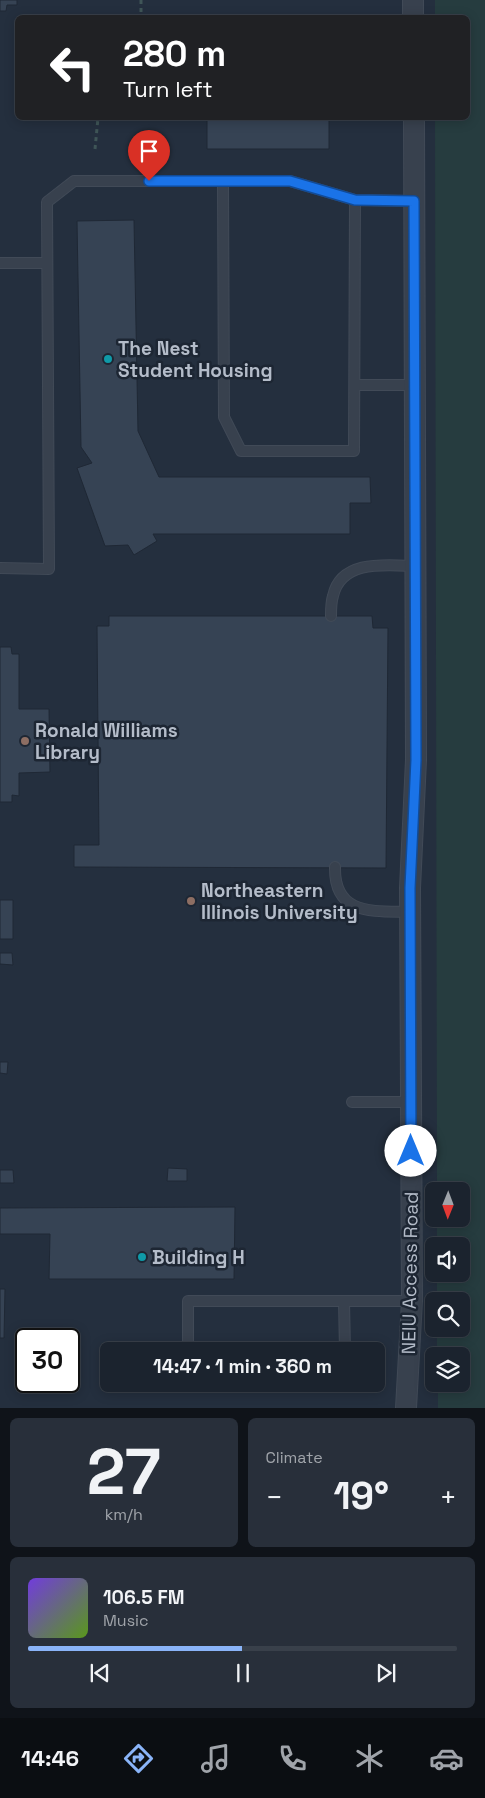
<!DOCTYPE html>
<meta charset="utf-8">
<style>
body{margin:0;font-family:"Space Grotesk",sans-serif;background:#282f3a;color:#f1f3f6;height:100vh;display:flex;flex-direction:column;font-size:19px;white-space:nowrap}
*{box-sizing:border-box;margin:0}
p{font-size:16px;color:#a0a4aa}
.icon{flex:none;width:28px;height:28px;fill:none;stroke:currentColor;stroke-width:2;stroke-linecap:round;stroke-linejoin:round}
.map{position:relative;height:1408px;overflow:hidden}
.drawer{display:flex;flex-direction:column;gap:10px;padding:10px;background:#0f1319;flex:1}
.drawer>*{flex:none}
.hud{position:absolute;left:15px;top:15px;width:455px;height:105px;border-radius:8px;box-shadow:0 2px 12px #0003,0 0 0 1px #39404a;background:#202124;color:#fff;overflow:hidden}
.needle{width:32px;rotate:181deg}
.tools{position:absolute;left:425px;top:1182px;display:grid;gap:10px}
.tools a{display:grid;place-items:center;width:45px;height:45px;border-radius:8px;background:#1b232e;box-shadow:0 2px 12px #0003,0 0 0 1px #39404a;font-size:25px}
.speed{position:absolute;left:15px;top:1328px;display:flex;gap:10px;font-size:25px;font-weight:700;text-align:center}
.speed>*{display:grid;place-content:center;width:65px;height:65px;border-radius:50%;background:#1b232e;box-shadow:0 2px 12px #0003,0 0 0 1px #39404a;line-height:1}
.speed .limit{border:2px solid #111;border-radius:8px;background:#fff;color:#111}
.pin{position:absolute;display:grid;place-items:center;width:42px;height:42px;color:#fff;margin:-51px -21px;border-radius:50% 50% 50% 0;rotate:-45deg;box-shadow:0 0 5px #0007}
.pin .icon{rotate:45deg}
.me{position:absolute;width:55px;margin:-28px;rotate:0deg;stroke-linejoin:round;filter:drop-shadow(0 0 4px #0008)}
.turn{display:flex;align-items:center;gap:18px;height:105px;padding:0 25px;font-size:22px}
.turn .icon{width:65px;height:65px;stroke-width:2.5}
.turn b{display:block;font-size:35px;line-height:42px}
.big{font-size:38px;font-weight:700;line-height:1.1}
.drawer .card{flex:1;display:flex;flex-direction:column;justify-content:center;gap:8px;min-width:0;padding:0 18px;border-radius:8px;background:#282f3a}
.drawer .dial{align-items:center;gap:0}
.dial b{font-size:65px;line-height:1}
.song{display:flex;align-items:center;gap:15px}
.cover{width:60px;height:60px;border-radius:8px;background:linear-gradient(135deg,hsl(260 70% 55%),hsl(90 70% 35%))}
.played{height:5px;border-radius:2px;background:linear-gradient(90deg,#8ab4f8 50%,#39404a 50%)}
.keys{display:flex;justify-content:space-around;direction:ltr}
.heat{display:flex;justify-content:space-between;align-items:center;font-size:28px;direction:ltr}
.drawer .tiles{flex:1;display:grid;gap:10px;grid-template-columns:1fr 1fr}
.card:last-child{grid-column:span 2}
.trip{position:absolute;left:100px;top:1342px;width:285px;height:50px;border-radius:8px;background:#1b232e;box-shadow:0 2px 12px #0003,0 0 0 1px #39404a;font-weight:700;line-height:50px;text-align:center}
.menu{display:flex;height:80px;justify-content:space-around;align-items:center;background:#0b0e12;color:#a0a4aa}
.menu .icon{width:35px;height:35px}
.menu .selected{color:#8ab4f8}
.menu b{font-size:22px;color:#f1f3f6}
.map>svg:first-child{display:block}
.green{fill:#263c3f}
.building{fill:#364354;stroke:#1f2835}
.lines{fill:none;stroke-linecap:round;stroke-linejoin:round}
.lane-casing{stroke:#414a57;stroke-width:12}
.street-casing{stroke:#414a57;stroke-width:22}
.path{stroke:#3f5557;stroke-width:3;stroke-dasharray:4 4;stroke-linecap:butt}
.lane{stroke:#38414e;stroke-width:10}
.street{stroke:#38414e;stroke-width:20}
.route-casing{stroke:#114b97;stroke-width:12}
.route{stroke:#1a73e8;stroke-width:9}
.culture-dot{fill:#0f9aa8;stroke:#1d2633;stroke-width:2}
.education-dot{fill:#8d6e63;stroke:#1d2633;stroke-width:2}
.labels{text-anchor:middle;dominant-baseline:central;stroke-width:5;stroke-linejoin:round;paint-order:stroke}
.poi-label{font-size:19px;font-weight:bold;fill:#b4bcc9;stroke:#1d2633;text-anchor:start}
.street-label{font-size:19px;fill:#b4bcc9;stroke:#1d2633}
</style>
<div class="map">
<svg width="485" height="1408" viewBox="0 0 485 1408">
<rect width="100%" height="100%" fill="#242f3e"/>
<path class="green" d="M435,0H485V1408H438V1384H461V1356H437V1329H461V1301H437V1274H461V1246H437V1219H461V1191H437L435,118H468V18L435,17Z"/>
<path class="building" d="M0,0H17V5H7L6,11H0Z
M207,118H329V149H207Z
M134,220L138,431L159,477H370L371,503H350V534H153L157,541L134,555L128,545L105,546L77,468L92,463L81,447L77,221Z
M109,616H372L373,628H388L386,868L74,867V845H99L97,626H109Z
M0,647H11L12,654H19V709H49L50,772L19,773V796L12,795V802H0Z
M0,900H13V939H0Z
M0,953H12L13,965L0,964Z
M0,1062H8L7,1074L0,1073Z
M168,1168L187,1169V1181H167Z
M0,1170H13L14,1183H0Z
M235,1207L234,1279H49L50,1234H0V1208Z
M0,1289H5L4,1338H0Z"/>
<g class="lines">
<defs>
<path id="lane" d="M223,181L224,417L241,451H354L355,200
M0,263H47
M355,385H413
M0,568L49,569L47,202L74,181H290L355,200L414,201
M331,616C331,609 331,602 333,596C341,559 387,565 414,566
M335,867C334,916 374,911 410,912
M352,1102H411
M344,1301L345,1351
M188,1351V1301H412"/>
<path id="street" d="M413,0V18
M406,1408L412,1301L410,888L416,760L414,118"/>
</defs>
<use href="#lane" class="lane-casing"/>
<use href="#street" class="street-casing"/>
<path class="path" d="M141,0V18
M95,149L98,118"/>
<use href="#lane" class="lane"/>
<use href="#street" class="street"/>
</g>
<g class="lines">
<defs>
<path id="route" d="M149,181H290L355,200L414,201L416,760L410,888L411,1151"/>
</defs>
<use href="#route" class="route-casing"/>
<use href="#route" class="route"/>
</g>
<g class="culture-dot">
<circle cx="108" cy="359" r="5"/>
<circle cx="142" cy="1257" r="5"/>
</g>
<g class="education-dot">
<circle cx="25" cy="741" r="5"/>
<circle cx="191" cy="901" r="5"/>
</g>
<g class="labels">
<g class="poi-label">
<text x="118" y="348">The Nest<tspan x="118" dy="22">Student Housing</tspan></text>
<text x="35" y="730">Ronald Williams<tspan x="35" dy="22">Library</tspan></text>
<text x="201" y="890">Northeastern<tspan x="201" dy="22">Illinois University</tspan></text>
<text x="152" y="1257">Building H</text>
</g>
<g class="street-label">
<text transform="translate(410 1273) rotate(-89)">NEIU Access Road</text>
</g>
</g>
</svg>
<div class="tools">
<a><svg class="needle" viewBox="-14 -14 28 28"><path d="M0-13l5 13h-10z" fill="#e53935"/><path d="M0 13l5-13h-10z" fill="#a0a4aa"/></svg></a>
<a><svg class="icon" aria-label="sound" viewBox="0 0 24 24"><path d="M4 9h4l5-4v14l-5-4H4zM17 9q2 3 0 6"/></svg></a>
<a><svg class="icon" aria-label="search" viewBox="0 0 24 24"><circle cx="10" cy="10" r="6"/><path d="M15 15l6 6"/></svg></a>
<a><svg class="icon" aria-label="layers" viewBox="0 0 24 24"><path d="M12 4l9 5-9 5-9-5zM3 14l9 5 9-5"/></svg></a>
</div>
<div class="speed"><div class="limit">30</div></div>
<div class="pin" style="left:149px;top:181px;background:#d93025"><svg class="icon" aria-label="arrive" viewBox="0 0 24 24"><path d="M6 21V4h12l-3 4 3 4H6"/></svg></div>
<svg class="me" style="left:411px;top:1151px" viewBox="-20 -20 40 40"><circle r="19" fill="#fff"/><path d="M0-13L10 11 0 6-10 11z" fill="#1a73e8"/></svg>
<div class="trip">14:47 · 1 min · 360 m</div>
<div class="hud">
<div class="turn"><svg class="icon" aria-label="left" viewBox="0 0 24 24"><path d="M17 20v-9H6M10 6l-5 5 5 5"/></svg><div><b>280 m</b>Turn left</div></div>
</div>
</div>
<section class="drawer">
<div class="tiles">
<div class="card dial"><b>27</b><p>km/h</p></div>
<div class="card"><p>Climate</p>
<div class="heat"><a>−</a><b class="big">19°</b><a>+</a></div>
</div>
<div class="card">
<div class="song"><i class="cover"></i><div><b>106.5 FM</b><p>Music</p></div></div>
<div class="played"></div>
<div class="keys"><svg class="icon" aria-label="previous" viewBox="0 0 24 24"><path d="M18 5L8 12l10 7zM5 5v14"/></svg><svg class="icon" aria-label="pause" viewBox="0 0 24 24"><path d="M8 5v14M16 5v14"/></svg><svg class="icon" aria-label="next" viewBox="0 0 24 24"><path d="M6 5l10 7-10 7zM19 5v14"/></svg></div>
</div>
</div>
</section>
<nav class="menu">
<b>14:46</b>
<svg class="icon selected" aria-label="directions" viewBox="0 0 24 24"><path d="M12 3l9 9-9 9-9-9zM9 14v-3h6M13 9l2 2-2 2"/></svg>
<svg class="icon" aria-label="music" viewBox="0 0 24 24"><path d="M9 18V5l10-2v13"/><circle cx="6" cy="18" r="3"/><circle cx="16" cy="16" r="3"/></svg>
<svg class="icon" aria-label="phone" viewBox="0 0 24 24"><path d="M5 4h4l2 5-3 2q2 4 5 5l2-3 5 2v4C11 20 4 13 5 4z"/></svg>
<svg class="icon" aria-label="climate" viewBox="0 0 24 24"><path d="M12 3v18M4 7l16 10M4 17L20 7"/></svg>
<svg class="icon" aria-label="car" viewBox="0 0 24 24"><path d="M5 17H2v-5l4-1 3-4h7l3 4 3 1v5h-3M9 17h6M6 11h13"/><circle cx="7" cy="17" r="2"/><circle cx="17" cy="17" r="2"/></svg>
</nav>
